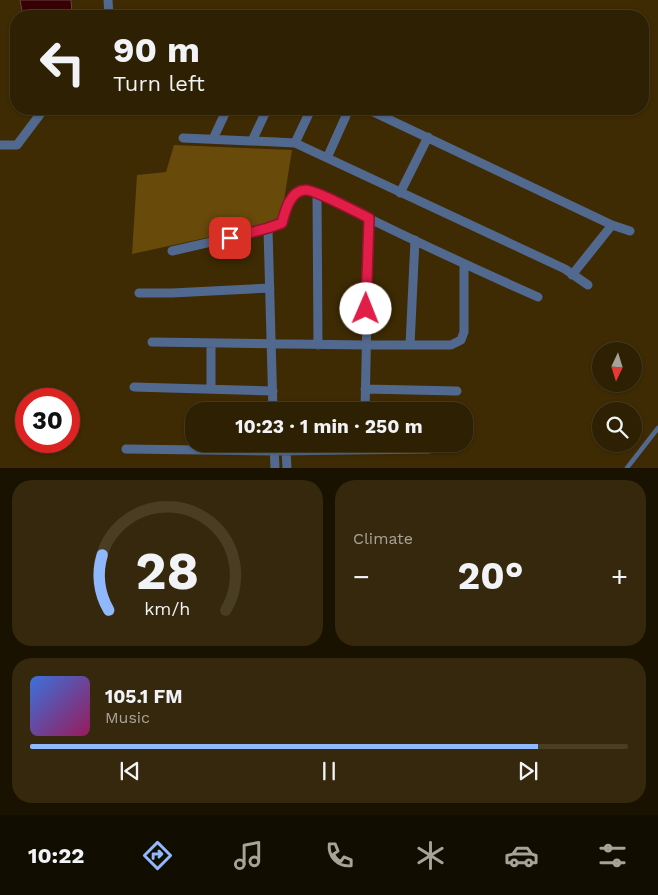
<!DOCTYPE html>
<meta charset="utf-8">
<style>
body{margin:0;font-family:"Work Sans",sans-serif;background:#36280c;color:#f1f3f6;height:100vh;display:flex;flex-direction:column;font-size:19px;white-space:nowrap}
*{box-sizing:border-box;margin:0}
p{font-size:16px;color:#a7a399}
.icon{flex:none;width:28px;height:28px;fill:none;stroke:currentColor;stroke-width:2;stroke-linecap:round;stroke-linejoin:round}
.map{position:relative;height:468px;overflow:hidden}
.panel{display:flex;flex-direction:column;gap:12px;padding:12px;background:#191201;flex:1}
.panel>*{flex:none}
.guide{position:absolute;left:10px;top:10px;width:639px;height:105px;border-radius:20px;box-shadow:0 1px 4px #0004,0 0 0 1px #493e24;background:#2e2002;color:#f1f3f6;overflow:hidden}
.needle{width:32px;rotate:184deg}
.tools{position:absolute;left:592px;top:342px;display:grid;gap:10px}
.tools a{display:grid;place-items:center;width:50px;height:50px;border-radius:50%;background:#2e2002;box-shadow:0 1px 4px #0004,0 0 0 1px #493e24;font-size:25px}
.speed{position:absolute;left:15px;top:388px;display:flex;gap:10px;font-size:25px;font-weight:700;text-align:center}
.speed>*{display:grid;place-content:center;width:65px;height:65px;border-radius:50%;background:#2e2002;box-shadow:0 1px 4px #0004,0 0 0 1px #493e24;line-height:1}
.speed .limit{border:8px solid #d22;background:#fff;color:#111}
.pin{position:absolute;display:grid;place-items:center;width:42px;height:42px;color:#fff;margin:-21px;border-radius:10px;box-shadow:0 2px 8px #0006}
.me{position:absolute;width:55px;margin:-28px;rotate:1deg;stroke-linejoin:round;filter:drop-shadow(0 0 4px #0008)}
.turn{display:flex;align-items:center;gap:18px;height:105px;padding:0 20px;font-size:22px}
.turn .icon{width:65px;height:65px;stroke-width:2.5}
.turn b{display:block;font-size:35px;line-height:42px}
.big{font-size:38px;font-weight:700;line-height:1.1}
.panel .card{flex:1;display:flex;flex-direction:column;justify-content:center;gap:8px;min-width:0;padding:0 18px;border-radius:20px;background:#36280c}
.panel .dial{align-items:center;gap:0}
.dial svg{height:130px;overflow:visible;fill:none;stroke:#493e24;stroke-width:7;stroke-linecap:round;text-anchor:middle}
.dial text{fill:#f1f3f6;stroke:none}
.song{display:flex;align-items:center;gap:15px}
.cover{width:60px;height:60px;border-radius:8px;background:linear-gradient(135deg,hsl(220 70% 55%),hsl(330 70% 35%))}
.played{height:5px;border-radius:2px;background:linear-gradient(90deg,#8fb8fd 85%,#493e24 85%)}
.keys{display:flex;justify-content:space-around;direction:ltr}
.heat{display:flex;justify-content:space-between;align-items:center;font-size:28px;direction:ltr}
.panel .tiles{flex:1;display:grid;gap:12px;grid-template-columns:1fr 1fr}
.card:last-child{grid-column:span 2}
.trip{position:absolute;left:185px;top:402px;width:288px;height:50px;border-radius:20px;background:#2e2002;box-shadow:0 1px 4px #0004,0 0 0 1px #493e24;font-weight:700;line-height:50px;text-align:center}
.dock{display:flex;height:80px;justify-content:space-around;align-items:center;background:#120d01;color:#a7a399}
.dock .icon{width:35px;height:35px}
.dock .active{color:#8fb8fd}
.dock b{font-size:22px;color:#f1f3f6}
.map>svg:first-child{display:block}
.green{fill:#684a0b}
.water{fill:#360005;stroke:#6d4341}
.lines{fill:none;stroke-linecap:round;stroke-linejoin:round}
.service{stroke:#52698f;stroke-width:4.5}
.minor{stroke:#52698f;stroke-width:9}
.route-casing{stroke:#92132f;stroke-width:12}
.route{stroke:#e11d48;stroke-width:9}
</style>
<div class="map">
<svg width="658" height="468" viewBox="0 0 658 468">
<rect width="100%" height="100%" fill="#3e2b03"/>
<path class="green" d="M174,145L292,150L281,219L275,223L132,254L137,175L166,172Z"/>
<path class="water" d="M20,0H71L72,13L47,16H23Z"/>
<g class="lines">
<path class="service" d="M627,468L658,428"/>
<path class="minor" d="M108,0L109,16
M367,109L612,225L630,231
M183,138L276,142L295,143L565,269L588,285
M213,139L227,109
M252,141L267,109
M295,143L311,109
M0,145H17L44,109
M327,158L349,109
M317,193L318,345
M400,193L428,137
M268,229L273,411
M172,251L268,229L282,223C285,211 290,192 304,190C314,189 341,205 350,209C412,240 475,269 538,297
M572,275L612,225
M139,293H172L270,288
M152,342L366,345H451L461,340L464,332V264
M410,345L415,240
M134,387L273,391
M211,389V343
M365,389L457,391
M365,411L369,219
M274,444L275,468
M126,449L274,451L429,449
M286,451L287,468"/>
</g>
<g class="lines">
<defs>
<path id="route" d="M230,238L268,228L282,223C285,211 290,191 305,190C314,189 358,213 369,218L366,309"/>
</defs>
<use href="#route" class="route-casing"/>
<use href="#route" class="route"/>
</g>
</svg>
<div class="tools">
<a><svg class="needle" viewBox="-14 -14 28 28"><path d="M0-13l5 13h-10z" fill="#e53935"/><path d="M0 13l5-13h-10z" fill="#a7a399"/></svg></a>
<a><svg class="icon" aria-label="search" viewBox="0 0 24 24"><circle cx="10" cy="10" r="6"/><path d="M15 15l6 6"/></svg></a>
</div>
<div class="speed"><div class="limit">30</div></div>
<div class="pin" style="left:230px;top:238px;background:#d93025"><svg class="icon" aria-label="arrive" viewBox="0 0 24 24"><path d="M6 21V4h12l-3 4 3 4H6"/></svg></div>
<svg class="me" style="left:366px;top:309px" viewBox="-20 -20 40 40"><circle r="19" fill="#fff"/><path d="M0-13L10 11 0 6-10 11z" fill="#e11d48"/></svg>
<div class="trip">10:23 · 1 min · 250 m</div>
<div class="guide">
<div class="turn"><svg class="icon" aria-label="left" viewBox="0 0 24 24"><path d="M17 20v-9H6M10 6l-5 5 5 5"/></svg><div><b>90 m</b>Turn left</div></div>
</div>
</div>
<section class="panel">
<div class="tiles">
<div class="card dial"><svg viewBox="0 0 100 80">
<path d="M14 69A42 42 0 1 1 86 69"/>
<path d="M14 69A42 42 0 0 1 10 35" stroke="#8fb8fd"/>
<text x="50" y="56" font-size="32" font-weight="700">28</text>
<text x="50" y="72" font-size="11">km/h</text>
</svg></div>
<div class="card"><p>Climate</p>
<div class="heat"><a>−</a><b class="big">20°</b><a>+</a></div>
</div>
<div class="card">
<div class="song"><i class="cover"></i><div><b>105.1 FM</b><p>Music</p></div></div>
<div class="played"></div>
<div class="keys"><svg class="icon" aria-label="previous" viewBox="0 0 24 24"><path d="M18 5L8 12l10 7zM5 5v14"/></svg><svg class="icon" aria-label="pause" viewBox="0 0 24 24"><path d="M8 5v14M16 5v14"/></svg><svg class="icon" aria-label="next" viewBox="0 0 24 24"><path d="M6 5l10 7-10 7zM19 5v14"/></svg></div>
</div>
</div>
</section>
<nav class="dock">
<b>10:22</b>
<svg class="icon active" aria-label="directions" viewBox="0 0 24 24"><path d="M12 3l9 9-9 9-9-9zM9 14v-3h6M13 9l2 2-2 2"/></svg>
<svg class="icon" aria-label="music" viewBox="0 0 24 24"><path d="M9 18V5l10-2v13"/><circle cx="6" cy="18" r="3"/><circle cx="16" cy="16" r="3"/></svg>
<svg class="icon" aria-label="phone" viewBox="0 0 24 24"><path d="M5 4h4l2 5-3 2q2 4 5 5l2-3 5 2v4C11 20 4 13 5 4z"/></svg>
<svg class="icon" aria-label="climate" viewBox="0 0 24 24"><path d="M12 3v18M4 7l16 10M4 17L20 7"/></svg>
<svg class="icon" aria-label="car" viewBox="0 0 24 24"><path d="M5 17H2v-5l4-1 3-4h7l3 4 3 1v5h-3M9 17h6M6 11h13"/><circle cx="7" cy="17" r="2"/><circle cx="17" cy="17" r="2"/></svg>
<svg class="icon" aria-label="filters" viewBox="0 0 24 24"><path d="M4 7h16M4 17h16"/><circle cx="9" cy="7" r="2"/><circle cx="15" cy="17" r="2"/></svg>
</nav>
